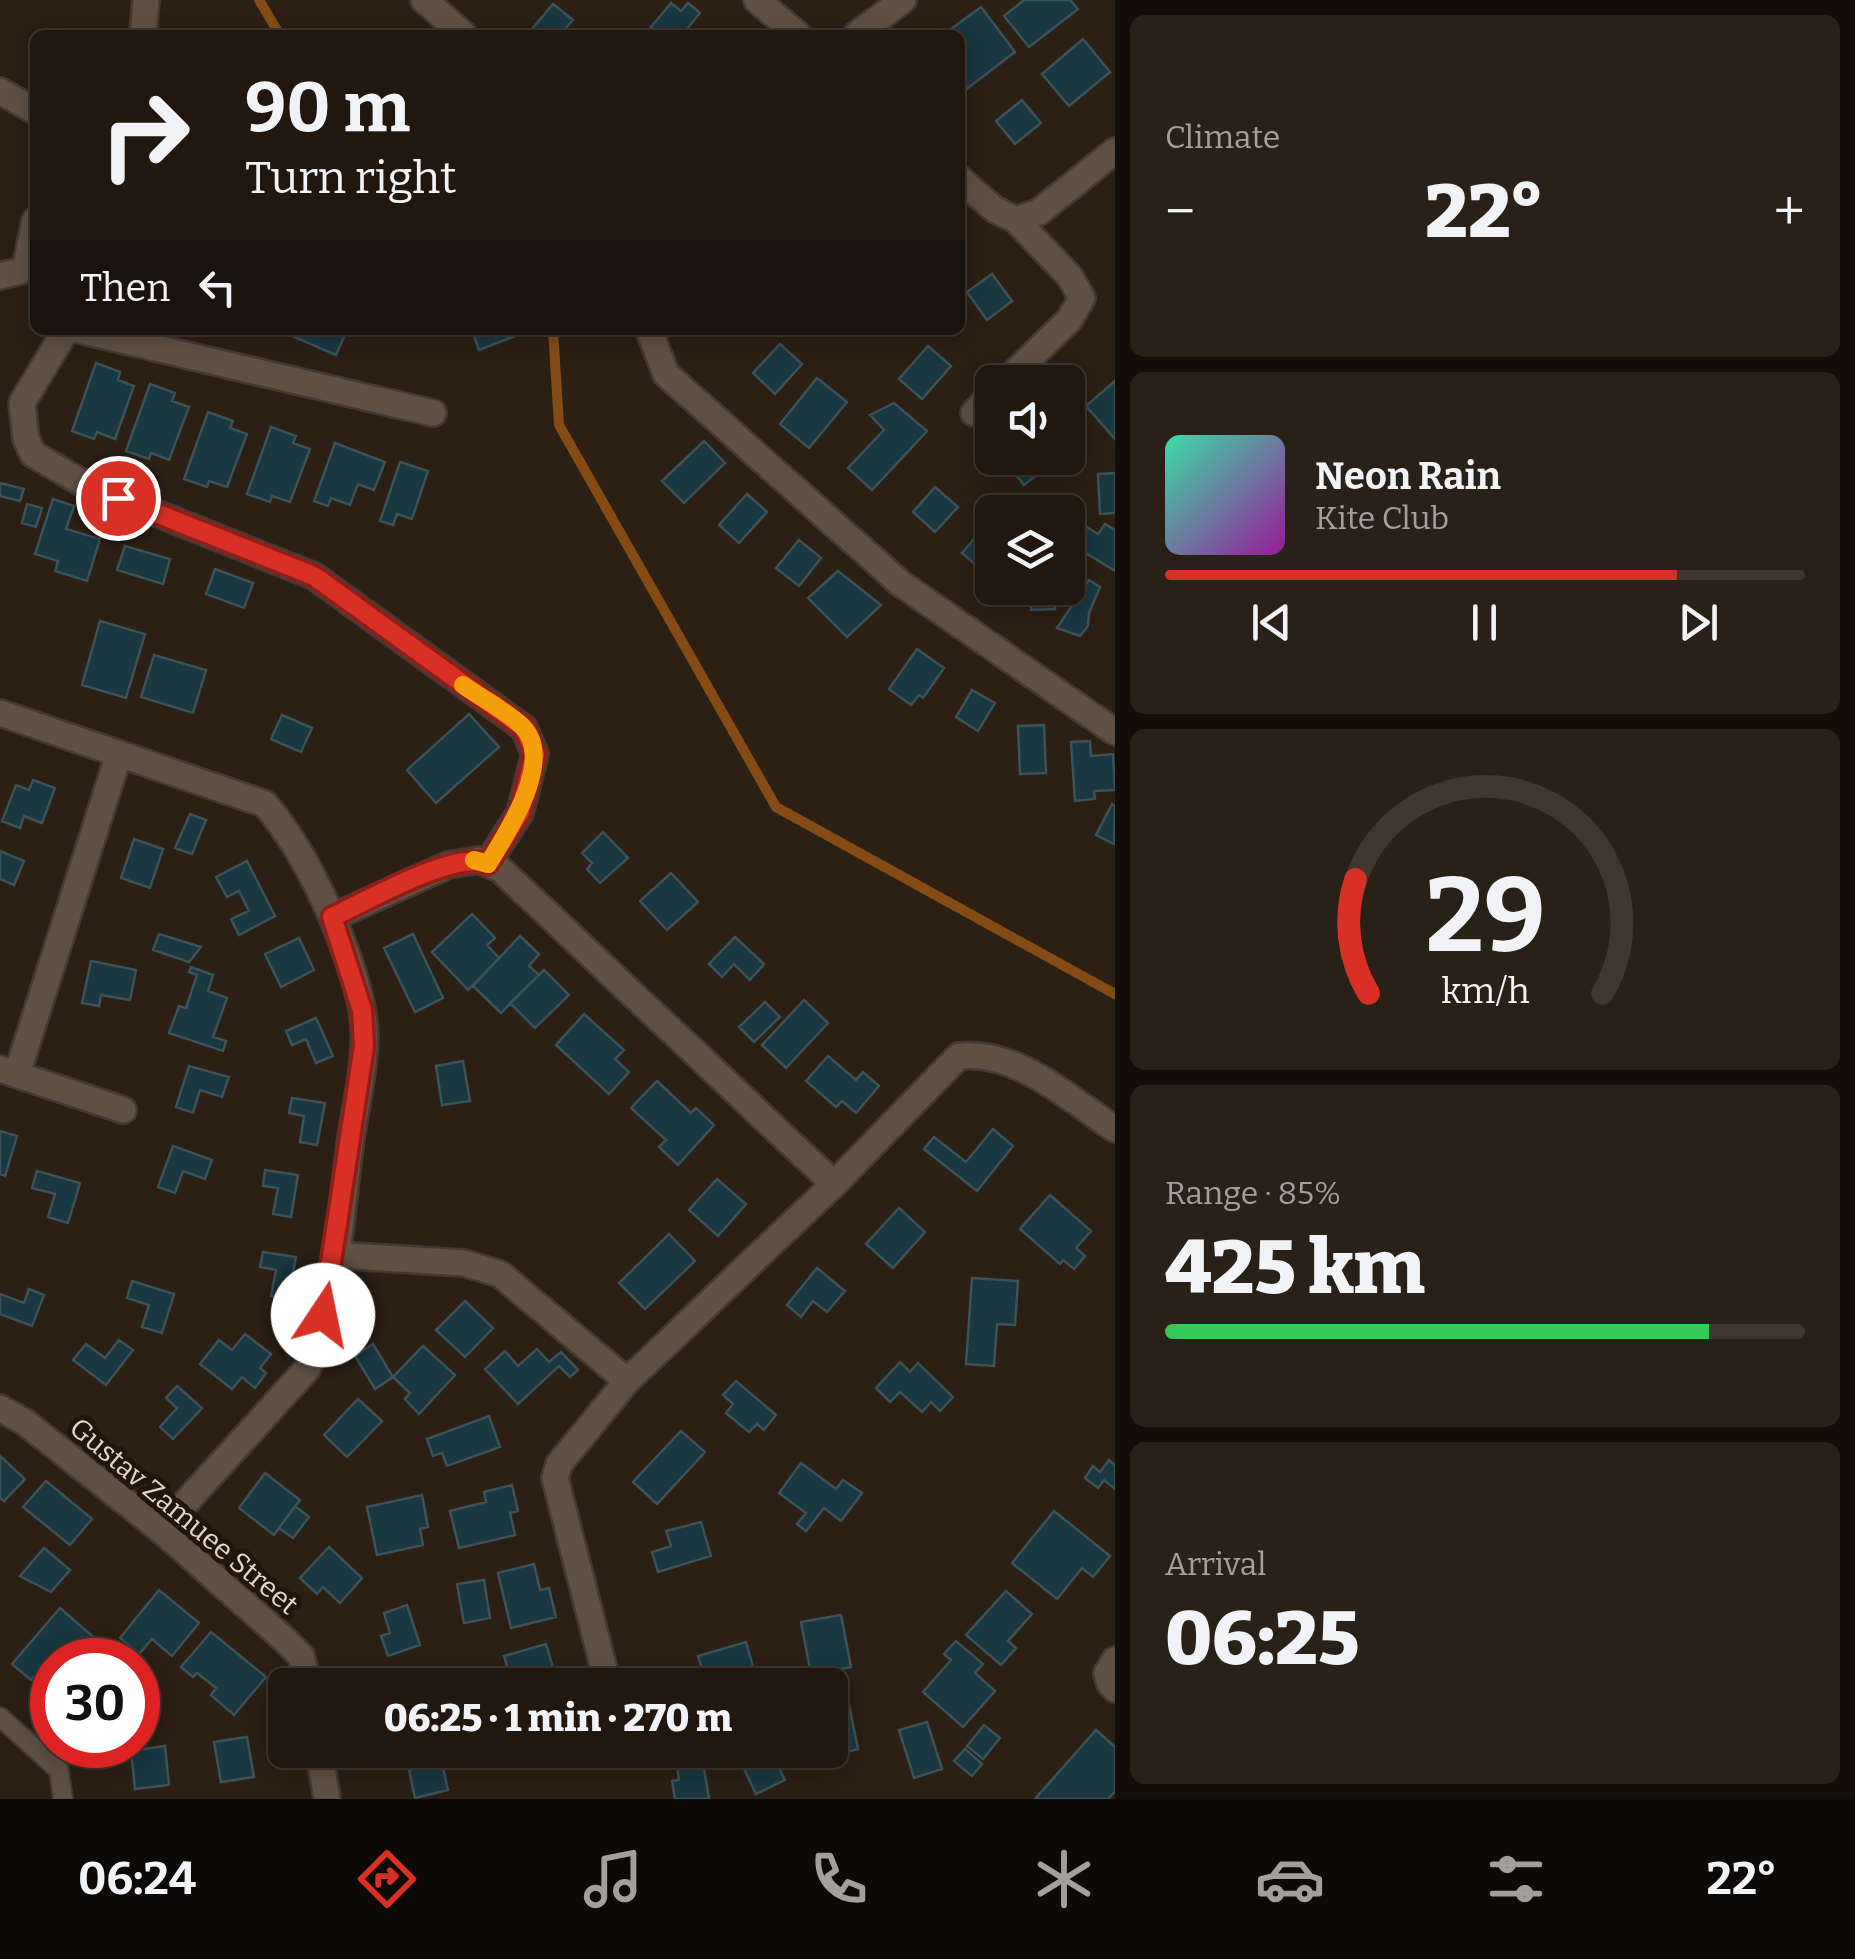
<!DOCTYPE html>
<meta charset="utf-8">
<style>
body{margin:0;font-family:Bitter,serif;background:#292018;color:#f1f3f6;height:100vh;display:flex;flex-direction:column;font-size:38px;white-space:nowrap}
*{box-sizing:border-box;margin:0}
p{font-size:32px;color:#a29f9e}
.icon{flex:none;width:55px;height:55px;fill:none;stroke:currentColor;stroke-width:2;stroke-linecap:round;stroke-linejoin:round}
.map{position:relative;flex:1;overflow:hidden}
.panel{display:flex;flex-direction:column;gap:15px;padding:15px;background:#120d08;width:740px}
.panel>*{flex:none}
.top-card{position:absolute;left:30px;top:30px;width:935px;height:305px;border-radius:15px;box-shadow:0 5px 25px #0003,0 0 0 2px #3e362f;background:#21170f;color:#f1f3f6;overflow:hidden}
.controls{position:absolute;left:975px;top:365px;display:grid;gap:20px}
.controls a{display:grid;place-items:center;width:110px;height:110px;border-radius:15px;background:#21170f;box-shadow:0 5px 25px #0003,0 0 0 2px #3e362f;font-size:50px}
.speed{position:absolute;left:30px;top:1638px;display:flex;gap:20px;font-size:50px;font-weight:700;text-align:center}
.speed>*{display:grid;place-content:center;width:130px;height:130px;border-radius:50%;background:#21170f;box-shadow:0 5px 25px #0003,0 0 0 2px #3e362f;line-height:1}
.speed .limit{border:15px solid #d22;background:#fff;color:#111}
.pin{position:absolute;display:grid;place-items:center;width:85px;height:85px;color:#fff;margin:-42px;border:5px solid #fff;border-radius:50%;box-shadow:0 2px 10px #0007}
.me{position:absolute;width:110px;margin:-55px;rotate:11deg;stroke-linejoin:round;filter:drop-shadow(0 0 8px #0008)}
.turn{display:flex;align-items:center;gap:35px;height:210px;padding:0 50px;font-size:45px}
.turn .icon{width:130px;height:130px;stroke-width:2.5}
.turn b{display:block;font-size:70px;line-height:85px}
.then{display:flex;align-items:center;height:95px;padding:0 50px;background:#0003;gap:20px;font-size:38px}
.big{font-size:75px;font-weight:800;line-height:1.1}
.panel .card{flex:1;display:flex;flex-direction:column;justify-content:center;gap:15px;min-width:0;padding:0 35px;border-radius:15px;background:#292018}
.panel .dial{align-items:center;gap:0}
.dial svg{height:260px;overflow:visible;fill:none;stroke:#3e362f;stroke-width:7;stroke-linecap:round;text-anchor:middle}
.dial text{fill:#f1f3f6;stroke:none}
.song{display:flex;align-items:center;gap:30px}
.cover{width:120px;height:120px;border-radius:15px;background:linear-gradient(135deg,hsl(160 70% 55%),hsl(300 70% 35%))}
.played{height:10px;border-radius:5px;background:linear-gradient(90deg,#d93025 80%,#3e362f 80%)}
.keys{display:flex;justify-content:space-around;direction:ltr}
.heat{display:flex;justify-content:space-between;align-items:center;font-size:55px;direction:ltr}
.charge{height:15px;border-radius:8px;background:linear-gradient(90deg,#34c759 85%,#3e362f 0)}
.trip{position:absolute;left:268px;top:1668px;width:580px;height:100px;border-radius:15px;background:#21170f;box-shadow:0 5px 25px #0003,0 0 0 2px #3e362f;font-weight:800;line-height:100px;text-align:center}
.tab-bar{display:flex;height:160px;justify-content:space-around;align-items:center;background:#0d0906;color:#a29f9e}
.tab-bar .icon{width:70px;height:70px}
.tab-bar .active{color:#d93025}
.tab-bar b{font-size:45px;color:#f1f3f6}
main{display:flex;flex:1;min-height:0}
.map>svg:first-child{display:block}
.lines{fill:none;stroke-linecap:round;stroke-linejoin:round}
.stream{stroke:#844c14;stroke-width:10}
.building{fill:#183741;stroke:#3c5158;stroke-width:2.5}
.lane-casing{stroke:#453933;stroke-width:22}
.street-casing{stroke:#453933;stroke-width:30}
.lane{stroke:#605044;stroke-width:18}
.street{stroke:#605044;stroke-width:25}
.route-casing{stroke:#8d1f18;stroke-width:25}
.route{stroke:#d93025;stroke-width:18}
.slow{stroke:#f59e0b;stroke-width:18}
.labels{text-anchor:middle;dominant-baseline:central;stroke-width:10;stroke-linejoin:round;paint-order:stroke}
.street-label{font-size:28px;fill:#e0d6cf;stroke:#22150a}
</style>
<main>
<div class="map">
<svg width="1115" height="1799" viewBox="0 0 1115 1799">
<rect width="100%" height="100%" fill="#2c1f14"/>
<g class="lines">
<path class="stream" d="M259,0L280,35
M553,330L559,425L776,807L1115,994"/>
</g>
<path class="building" d="M1024,0H1070L1078,9L1029,47L1004,16Z
M671,3L681,11L688,3L700,13L682,35H662L651,27Z
M553,4L573,20L560,35H527Z
M981,7L1015,52L960,94V35L947,32Z
M1083,39L1110,72L1069,106L1042,74Z
M1022,100L1041,123L1015,144L996,121Z
M992,274L1012,301L987,320L967,292Z
M295,330H347L336,355L292,336Z
M472,330H530L479,350Z
M780,344L802,364L775,394L753,373Z
M928,346L951,366L922,399L899,379Z
M96,363L120,372L118,380L134,386L115,439L97,432L94,439L72,431Z
M817,378L847,402L809,448L780,424Z
M1115,381V439L1086,406Z
M150,384L175,393L172,401L189,407L169,460L151,453L149,459L126,451Z
M894,403L927,431L872,490L848,468L884,430L870,415Z
M208,412L233,421L230,428L247,434L227,487L209,481L207,487L184,479Z
M271,427L296,436L293,443L310,449L290,502L272,496L270,502L247,494Z
M704,441L725,463L684,503L662,481Z
M335,443L385,462L374,490L358,484L350,505L331,498L328,506L314,501Z
M1009,458H1058L1024,485L1005,461Z
M400,462L428,471L412,519L397,514L393,525L380,521Z
M1115,473V513L1100,514L1098,474Z
M0,483L24,489L20,501L0,496Z
M935,487L958,507L935,532L913,512Z
M747,494L767,512L739,543L719,525Z
M53,499L74,506L66,529L100,539L87,581L55,571L58,561L35,554Z
M27,504L42,508L36,527L22,523Z
M992,518V558L982,570L962,553Z
M1077,521L1098,534L1105,524L1115,530V571L1068,542Z
M799,540L821,558L799,586L776,568Z
M125,546L170,559L163,584L117,570Z
M215,569L253,583L244,608L206,594Z
M838,571L881,605L847,637L808,598Z
M1089,580L1100,587L1089,613L1088,626L1080,636L1057,628Z
M1031,588H1053L1055,609L1031,610Z
M100,621L145,634L126,698L82,685Z
M917,649L944,668L923,698L919,695L911,705L889,689Z
M154,655L206,670L193,713L141,697Z
M972,690L995,703L978,731L956,717Z
M469,714L499,747L436,803L407,770Z
M282,715L312,728L301,752L271,739Z
M1044,725L1046,773L1020,774L1018,726Z
M1090,741L1091,756L1113,754L1115,790L1094,791L1095,799L1075,801L1071,742Z
M33,780L55,788L42,823L24,816L20,828L2,821L16,785L29,790Z
M1112,804L1115,806L1114,844L1096,835Z
M190,814L206,820L192,854L175,848Z
M603,832L628,858L600,883L587,869L592,863L582,853Z
M134,839L163,849L150,888L121,878Z
M0,851L24,861L14,885L0,879Z
M247,861L275,916L239,935L231,919L249,911L239,891L227,897L216,877Z
M671,873L698,902L667,930L640,901Z
M472,914L495,938L487,945L499,958L468,990L432,952Z
M159,934L201,947L189,962L153,950Z
M413,934L443,998L415,1012L384,948Z
M520,936L539,954L529,966L539,975L501,1013L473,986Z
M735,937L764,964L750,980L734,964L722,977L709,964Z
M299,938L314,970L281,987L265,954Z
M91,961L136,970L130,1000L101,995L99,1006L82,1003Z
M191,967L213,975L208,991L227,998L213,1037L226,1041L223,1051L169,1033L179,1006L186,1008L197,975L189,972Z
M544,970L569,995L535,1028L510,1003Z
M804,1000L828,1023L786,1068L762,1045Z
M765,1002L780,1017L754,1042L739,1027Z
M584,1014L624,1050L615,1059L629,1072L609,1094L556,1045Z
M316,1018L333,1056L316,1063L306,1039L292,1045L286,1031Z
M828,1056L856,1080L863,1072L879,1086L856,1113L842,1101L836,1107L806,1081Z
M463,1061L470,1101L442,1105L436,1066Z
M189,1066L229,1077L222,1097L200,1090L193,1113L176,1107Z
M657,1081L691,1113L696,1108L714,1125L678,1165L659,1147L666,1140L631,1108Z
M292,1098L325,1103L317,1145L300,1142L304,1116L289,1113Z
M993,1129L1013,1146L977,1191L924,1149L934,1137L966,1162Z
M0,1131L17,1136L5,1176L0,1174Z
M173,1146L212,1160L205,1179L183,1171L175,1193L158,1187Z
M265,1170L298,1175L291,1217L273,1214L278,1188L263,1186Z
M37,1171L80,1183L68,1223L48,1217L55,1194L32,1188Z
M717,1179L746,1204L718,1236L689,1210Z
M1050,1195L1091,1231L1076,1248L1085,1256L1074,1269L1063,1260L1060,1264L1020,1229Z
M899,1208L925,1232L893,1268L866,1244Z
M669,1234L695,1261L645,1309L619,1283Z
M263,1252L296,1257L288,1299L271,1296L276,1270L260,1267Z
M817,1268L845,1291L827,1312L813,1301L801,1317L787,1305Z
M972,1278L1018,1281L1015,1325L997,1324L994,1366L966,1364Z
M132,1281L174,1294L162,1333L142,1327L149,1305L127,1298Z
M29,1289L44,1295L32,1326L0,1314V1294L24,1303Z
M465,1301L493,1328L465,1357L436,1330Z
M245,1334L271,1354L260,1368L266,1373L255,1388L242,1377L232,1389L200,1364L219,1340L232,1350Z
M119,1340L133,1350L106,1385L73,1360L86,1344L105,1358Z
M373,1344L393,1377L375,1389L355,1356Z
M423,1346L455,1375L419,1414L405,1399L410,1393L393,1377Z
M537,1349L549,1362L561,1352L578,1370L570,1377L559,1366L518,1404L485,1369L505,1351L518,1366Z
M900,1362L910,1372L918,1363L953,1397L940,1411L931,1402L922,1412L900,1392L890,1402L876,1388Z
M736,1381L776,1415L764,1430L757,1424L749,1432L726,1413L733,1404L723,1395Z
M177,1386L202,1408L173,1439L160,1427L177,1408L166,1398Z
M358,1399L382,1421L347,1457L324,1435Z
M489,1416L500,1447L447,1466L442,1453L433,1456L427,1439Z
M681,1431L705,1452L657,1504L633,1482Z
M0,1456L25,1479L4,1501L0,1498Z
M1109,1460L1115,1465V1489L1104,1480L1098,1488L1085,1478L1093,1466L1100,1472Z
M801,1463L836,1489L843,1480L862,1493L841,1521L824,1508L806,1531L797,1524L806,1513L779,1493Z
M265,1473L300,1500L274,1535L239,1508Z
M46,1481L92,1519L70,1545L23,1507Z
M512,1485L518,1511L510,1513L515,1535L459,1548L450,1511L486,1502L484,1492Z
M422,1495L428,1527L420,1529L423,1545L377,1555L367,1507Z
M295,1506L309,1517L293,1538L279,1528Z
M1054,1511L1110,1556L1093,1577L1082,1568L1057,1599L1012,1563Z
M701,1522L711,1556L658,1572L652,1552L671,1546L666,1531Z
M329,1547L362,1578L340,1603L323,1587L317,1594L300,1578Z
M44,1548L70,1570L51,1592L20,1576Z
M534,1564L540,1590L549,1588L556,1617L511,1628L498,1573Z
M484,1580L490,1618L464,1623L457,1584Z
M159,1590L199,1623L172,1656L152,1639L139,1654L120,1638Z
M1006,1591L1032,1614L1008,1641L1016,1648L1001,1665L966,1635Z
M407,1605L420,1645L388,1656L381,1636L390,1633L384,1613Z
M60,1608L99,1642L84,1660H52V1691L35,1676L31,1680L12,1664Z
M841,1615L851,1667L811,1675L801,1622Z
M211,1632L266,1677L234,1715L211,1695L216,1688L197,1673L193,1677L181,1667Z
M956,1641L983,1664L975,1673L995,1691L963,1727L923,1692L951,1660L944,1654Z
M746,1642L756,1677L743,1681L740,1673L706,1683L698,1656Z
M546,1644L555,1674L562,1672L566,1685H495L511,1680L504,1656Z
M847,1695L858,1749L822,1758L821,1750H830V1699Z
M927,1722L942,1769L914,1778L899,1730Z
M984,1725L1000,1738L983,1759L967,1746Z
M1096,1730L1115,1747V1791L1108,1799H1035Z
M247,1737L254,1777L221,1782L214,1742Z
M165,1746L169,1785L135,1789L131,1751Z
M965,1749L982,1764L972,1776L954,1761Z
M414,1750H439L448,1790L415,1798L409,1770L418,1768Z
M532,1750H564L566,1759L536,1767Z
M735,1750H785L791,1762L779,1768L785,1780L756,1794Z
M702,1756L709,1799H675L672,1781L679,1780L676,1760Z"/>
<g class="lines">
<defs>
<path id="lane" d="M0,1717L59,1770L63,1799"/>
<path id="street" d="M424,0L464,35
M757,0L798,35
M143,35L146,0
M856,35L903,0
M0,91L35,111
M960,179L994,209L1016,220L1039,212L1115,151
M0,276L25,270L35,221
M66,330L22,403L26,439L33,454L86,485L314,576L524,728L535,754L520,813L487,864
M79,330L433,413
M649,330L666,374L900,583L1115,732
M1005,382L1069,320L1082,298L1070,277L1016,220
M974,413L992,394
M0,713L265,804C308,854 349,945 362,1009C370,1050 357,1097 351,1138C341,1211 337,1301 307,1369L161,1530
M333,917L448,865L479,860L500,869L834,1184
M0,1069L123,1110
M17,1074L119,754
M335,1255L464,1263L500,1274L627,1381
M0,1408L26,1423L161,1530L284,1639L301,1656L309,1685
M1115,1660L1107,1673L1110,1684L1115,1689
M608,1685L555,1478L559,1464L627,1381L834,1184L959,1056C1018,1050 1069,1099 1115,1129
M319,1750L327,1799"/>
</defs>
<use href="#lane" class="lane-casing"/>
<use href="#street" class="street-casing"/>
<use href="#lane" class="lane"/>
<use href="#street" class="street"/>
</g>
<g class="lines">
<defs>
<path id="route" d="M118,498L314,576L524,728L535,754L520,812L488,864C456,849 365,902 332,917L362,1010L364,1046L323,1315"/>
</defs>
<use href="#route" class="route-casing"/>
<use href="#route" class="route"/>
<path class="slow" d="M463,685C481,698 505,710 522,726C556,759 507,833 488,864L474,860"/>
</g>
<g class="labels">
<g class="street-label">
<text transform="translate(184 1516) rotate(40)">Gustav Zamuee Street</text>
</g>
</g>
</svg>
<div class="controls">
<a><svg class="icon" aria-label="sound" viewBox="0 0 24 24"><path d="M4 9h4l5-4v14l-5-4H4zM17 9q2 3 0 6"/></svg></a>
<a><svg class="icon" aria-label="layers" viewBox="0 0 24 24"><path d="M12 4l9 5-9 5-9-5zM3 14l9 5 9-5"/></svg></a>
</div>
<div class="speed"><div class="limit">30</div></div>
<div class="pin" style="left:118px;top:498px;background:#d93025"><svg class="icon" aria-label="arrive" viewBox="0 0 24 24"><path d="M6 21V4h12l-3 4 3 4H6"/></svg></div>
<svg class="me" style="left:323px;top:1315px" viewBox="-20 -20 40 40"><circle r="19" fill="#fff"/><path d="M0-13L10 11 0 6-10 11z" fill="#d93025"/></svg>
<div class="trip">06:25 · 1 min · 270 m</div>
<div class="top-card">
<div class="turn"><svg class="icon" aria-label="right" viewBox="0 0 24 24"><path d="M7 20v-9h11M14 6l5 5-5 5"/></svg><div><b>90 m</b>Turn right</div></div>
<div class="then">Then<svg class="icon" aria-label="left" viewBox="0 0 24 24"><path d="M17 20v-9H6M10 6l-5 5 5 5"/></svg></div>
</div>
</div>
<section class="panel">
<div class="card"><p>Climate</p>
<div class="heat"><a>−</a><b class="big">22°</b><a>+</a></div>
</div>
<div class="card">
<div class="song"><i class="cover"></i><div><b>Neon Rain</b><p>Kite Club</p></div></div>
<div class="played"></div>
<div class="keys"><svg class="icon" aria-label="previous" viewBox="0 0 24 24"><path d="M18 5L8 12l10 7zM5 5v14"/></svg><svg class="icon" aria-label="pause" viewBox="0 0 24 24"><path d="M8 5v14M16 5v14"/></svg><svg class="icon" aria-label="next" viewBox="0 0 24 24"><path d="M6 5l10 7-10 7zM19 5v14"/></svg></div>
</div>
<div class="card dial"><svg viewBox="0 0 100 80">
<path d="M14 69A42 42 0 1 1 86 69"/>
<path d="M14 69A42 42 0 0 1 10 34" stroke="#d93025"/>
<text x="50" y="56" font-size="32" font-weight="700">29</text>
<text x="50" y="72" font-size="11">km/h</text>
</svg></div>
<div class="card"><p>Range · 85%</p><b class="big">425 km</b><div class="charge"></div></div>
<div class="card"><p>Arrival</p><b class="big">06:25</b></div>
</section>
</main>
<nav class="tab-bar">
<b>06:24</b>
<svg class="icon active" aria-label="directions" viewBox="0 0 24 24"><path d="M12 3l9 9-9 9-9-9zM9 14v-3h6M13 9l2 2-2 2"/></svg>
<svg class="icon" aria-label="music" viewBox="0 0 24 24"><path d="M9 18V5l10-2v13"/><circle cx="6" cy="18" r="3"/><circle cx="16" cy="16" r="3"/></svg>
<svg class="icon" aria-label="phone" viewBox="0 0 24 24"><path d="M5 4h4l2 5-3 2q2 4 5 5l2-3 5 2v4C11 20 4 13 5 4z"/></svg>
<svg class="icon" aria-label="climate" viewBox="0 0 24 24"><path d="M12 3v18M4 7l16 10M4 17L20 7"/></svg>
<svg class="icon" aria-label="car" viewBox="0 0 24 24"><path d="M5 17H2v-5l4-1 3-4h7l3 4 3 1v5h-3M9 17h6M6 11h13"/><circle cx="7" cy="17" r="2"/><circle cx="17" cy="17" r="2"/></svg>
<svg class="icon" aria-label="filters" viewBox="0 0 24 24"><path d="M4 7h16M4 17h16"/><circle cx="9" cy="7" r="2"/><circle cx="15" cy="17" r="2"/></svg>
<b>22°</b>
</nav>
